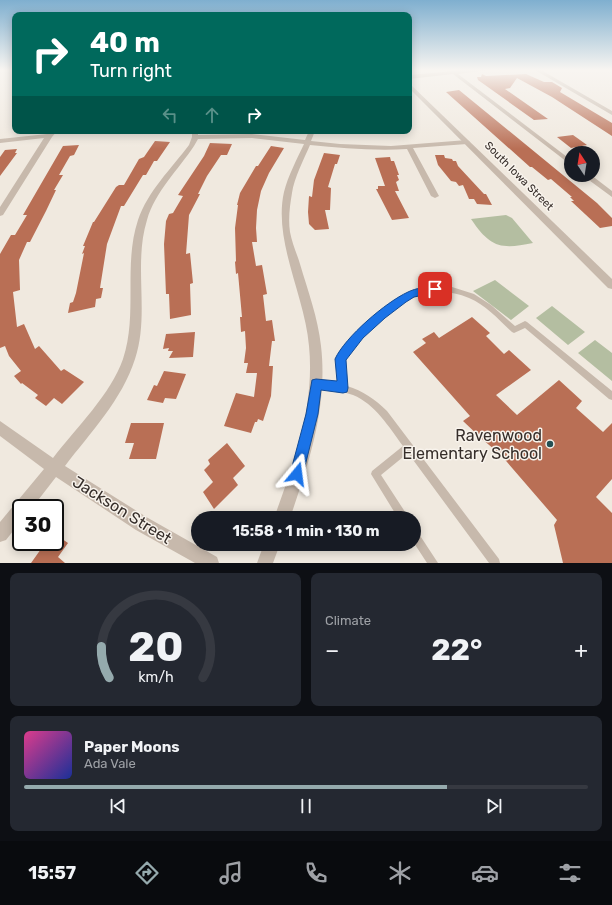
<!DOCTYPE html>
<meta charset="utf-8">
<style>
body{margin:0;font-family:Rubik,sans-serif;background:#242831;color:#f1f3f6;height:100vh;display:flex;flex-direction:column;font-size:15px;white-space:nowrap}
*{box-sizing:border-box;margin:0}
p{font-size:13px;color:#9ea1a6}
.icon{flex:none;width:22px;height:22px;fill:none;stroke:currentColor;stroke-width:2;stroke-linecap:round;stroke-linejoin:round}
.map{position:relative;height:563px;overflow:hidden}
.sheet{display:flex;flex-direction:column;gap:10px;padding:10px;background:#0d0f14;flex:1}
.sheet>*{flex:none}
.hud{position:absolute;left:12px;top:12px;width:400px;height:122px;border-radius:8px;box-shadow:0 2px 10px #0003;background:#00695c;color:#fff;overflow:hidden}
.needle{width:26px;rotate:348deg}
.fabs{position:absolute;left:564px;top:146px;display:grid;gap:8px}
.fabs a{display:grid;place-items:center;width:36px;height:36px;border-radius:50%;background:#171b24;box-shadow:0 2px 10px #0003;font-size:20px}
.speed{position:absolute;left:12px;top:499px;display:flex;gap:8px;font-size:20px;font-weight:700;text-align:center}
.speed>*{display:grid;place-content:center;width:52px;height:52px;border-radius:50%;background:#171b24;box-shadow:0 2px 10px #0003;line-height:1}
.speed .limit{border:2px solid #111;border-radius:6px;background:#fff;color:#111}
.pin{position:absolute;display:grid;place-items:center;width:34px;height:34px;color:#fff;margin:-17px;border-radius:8px;box-shadow:0 2px 6px #0006}
.me{position:absolute;width:44px;margin:-22px;rotate:16deg;stroke-linejoin:round;filter:drop-shadow(0 0 3px #0008)}
.turn{display:flex;align-items:center;gap:14px;height:84px;padding:0 12px;font-size:18px}
.turn .icon{width:52px;height:52px;stroke-width:2.5}
.turn b{display:block;font-size:28px;line-height:34px}
.lanes{display:flex;align-items:center;height:38px;padding:0 12px;background:#0003;justify-content:center;gap:20px;direction:ltr}
.lanes .off{opacity:.35}
.big{font-size:30px;font-weight:700;line-height:1.1}
.sheet .tile{flex:1;display:flex;flex-direction:column;justify-content:center;gap:6px;min-width:0;padding:0 14px;border-radius:8px;background:#242831}
.sheet .dial{align-items:center;gap:0}
.dial svg{height:104px;overflow:visible;fill:none;stroke:#363941;stroke-width:7;stroke-linecap:round;text-anchor:middle}
.dial text{fill:#f1f3f6;stroke:none}
.song{display:flex;align-items:center;gap:12px}
.cover{width:48px;height:48px;border-radius:6px;background:linear-gradient(135deg,hsl(330 70% 55%),hsl(230 70% 35%))}
.played{height:4px;border-radius:2px;background:linear-gradient(90deg,#95aaad 75%,#363941 75%)}
.keys{display:flex;justify-content:space-around;direction:ltr}
.heat{display:flex;justify-content:space-between;align-items:center;font-size:22px;direction:ltr}
.sheet .tiles{flex:1;display:grid;gap:10px;grid-template-columns:1fr 1fr}
.tile:last-child{grid-column:span 2}
.trip{position:absolute;left:191px;top:511px;width:230px;height:40px;border-radius:20px;background:#171b24;box-shadow:0 2px 10px #0003;font-weight:700;line-height:40px;text-align:center}
.tabs{display:flex;height:64px;justify-content:space-around;align-items:center;background:#090b0e;color:#9ea1a6}
.tabs .icon{width:28px;height:28px}
.tabs .current{color:#95aaad}
.tabs b{font-size:18px;color:#f1f3f6}
.map>svg:first-child{display:block}
.green{fill:#b4bea1}
.building{fill:#b96f55}
.lines{fill:none;stroke-linecap:round;stroke-linejoin:round}
.service{fill:#c7b9ac;fill-rule:evenodd}
.minor{fill:#c7b9ac;fill-rule:evenodd}
.tertiary{fill:#c7b9ac;fill-rule:evenodd}
.route{fill:#1a73e8;stroke:#114b97}
.poi-dot{fill:#245054;stroke:#f8f3ec;stroke-width:1.5}
.labels{text-anchor:middle;dominant-baseline:central;stroke-width:3;stroke-linejoin:round;paint-order:stroke}
.far-street-label{font-size:11px;fill:#362e2a;stroke:#f8f3ec}
.near-poi-label{font-size:16px;fill:#362e2a;stroke:#f8f3ec;text-anchor:end}
.near-street-label{font-size:16px;fill:#362e2a;stroke:#f8f3ec}
</style>
<div class="map">
<svg width="612" height="563" viewBox="0 0 612 563">
<rect width="100%" height="100%" fill="#f0e9df"/>
<path class="green" d="M506,215L512,218L533,243C500,250 490,247 471,219Z
M495,280L529,306L511,320L473,291Z
M552,306L585,332L568,345L536,318Z
M595,340L612,353V381L578,353Z"/>
<path class="building" d="M482,74L486,76L526,74L544,82H552L562,88L560,92L612,123V136L552,97L517,78L510,88L505,89L548,119L534,120L478,80L477,77H481Z
M459,90L597,203L612,218V226L600,228L571,201H574L570,197H572L551,179L548,180L532,167H530L446,92Z
M573,135L587,145L571,148L557,137Z
M155,141L170,142L157,161H154L146,175H143L124,206H121L107,244L100,288H103L101,298L96,299L95,307L68,313L70,303L73,302L76,293L84,253L82,254L85,246H83L93,222H94L116,187L119,185H124L139,159L144,157Z
M210,143L232,144L227,155H221L207,176L198,194H200L189,215L186,254L190,253L193,283L190,284L191,315L170,319L169,294H166L164,244L166,221L169,214L173,213L183,196L178,195L204,156Z
M79,145L74,155L70,156L59,175H63L54,190H56L46,211L30,242H27L19,260L20,290L13,292L17,327L24,324L35,349L39,346L61,371L64,369L84,382L62,404L54,398L46,406L35,398L38,395L22,383L21,384L14,376L21,371L9,356L5,346L0,348V254L11,235H15L27,215H23L63,146Z
M271,146L284,148L269,173L261,191L257,210L256,228L257,242H252L256,266L262,265L267,294L263,295L266,321L272,320L275,341H272L269,366H273L271,396L263,421L258,419L257,422H255L251,433L224,426L236,393L254,397L257,373H246L248,363H244L246,348L245,331L241,332L240,317H242L238,273L236,274L235,262L236,261L235,228L238,205H237L240,193L256,166H258Z
M17,149L15,153H17L0,176V157L5,150Z
M324,153L340,155L337,164H335L328,187L331,188L330,210H325L329,229L315,230L309,224L308,212L309,196L312,197L314,180Z
M435,155H444L445,158L452,159L453,161H456L458,166L484,194H486L492,205L477,204L474,199H469L463,185L459,186L456,182L451,181L438,165Z
M390,157L391,161H394L399,175H397L399,180L396,182L399,191H395L409,218L392,220L376,189H378V186H385L375,158Z
M472,317L490,333L486,336L504,354L509,350L531,370L496,395L517,415L559,380L582,401L576,408L603,432L612,423V479L596,497L612,513V563H563L554,525L557,520L501,455L482,439L463,421L470,416L413,352L426,343L422,339L434,332L439,338Z
M195,332L193,357L169,358L173,351H168L169,348L163,349L166,334Z
M164,371L186,374L176,399L165,398L163,403L147,400L154,385L157,386Z
M131,423H164L156,459H129L134,443H125Z
M227,443L245,466L233,478L238,485L214,509L203,492L213,482L204,470L210,464L208,460Z
M55,534L68,543L58,557L65,563H31L46,542H55Z"/>
<g class="lines">
<path class="service" d="M433,287H452L474,294L491,305L515,326L525,321L527,322L612,391V400L609,399L525,328L514,333L512,332C499,320 486,305 469,298C416,275 374,322 344,360L347,386C363,391 375,399 387,411L499,559L500,563H489L408,453L381,475L409,518H398L371,474L372,471L403,446C389,427 375,404 353,395C341,391 328,389 316,388L313,387L312,384L313,381L316,380L339,384L336,359C340,351 348,344 354,337C371,319 389,302 412,292C418,290 426,288 433,287Z
M414,529L417,531L438,563H427L414,543Z"/>
<path class="minor" d="M466,70H488L458,74L571,160V165L453,74L409,79V75Z
M535,70H541L612,111V115Z
M50,131H57L52,137L3,215L0,216V207L44,138L0,143V139L47,134Z
M192,131H198V135L252,134L305,140L309,131H315L311,141L340,144L391,146L467,140L470,142L467,144L413,148L439,196L435,198L431,196L407,149C374,151 342,148 310,145C304,159 294,178 292,193C290,205 288,219 290,232C292,243 297,254 300,264C308,291 318,318 321,346C328,406 309,463 290,518H274C294,463 315,406 309,346C305,296 273,241 284,192C288,176 297,159 304,144L252,138L198,139L194,146C178,170 155,192 147,220C133,265 150,314 135,359C122,400 90,433 65,466L148,518L217,557L219,563H195L136,530L56,477L32,508H21V521L6,540L0,542V522L44,469L0,436V421L53,458C76,428 111,394 123,359C138,314 123,265 138,220C148,191 171,169 189,145L192,137Z
M582,175H591L612,191V197Z
M264,544H280L273,563H257Z"/>
<path class="tertiary" d="M409,83L612,279V289L608,288L409,88Z"/>
</g>
<linearGradient id="sky" x2="0" y2="1"><stop stop-color="#7fafcf"/><stop offset="0.47" stop-color="#f8f5f1"/><stop offset="1" stop-color="#f8f5f1" stop-opacity="0"/></linearGradient>
<rect width="612" height="149" fill="url(#sky)"/>
<path class="route" d="M435,286L438,287L440,289L438,292L414,297L406,302L385,318L363,338L346,360L348,388L347,392L343,393L321,390L318,414L303,474L301,479L297,481L292,479L290,474L306,414L312,380L316,379L337,381L335,359C345,337 386,302 408,292C416,288 426,287 435,286Z"/>
<circle class="poi-dot" cx="550" cy="444" r="4"/>
<g class="labels">
<g class="far-street-label">
<text transform="translate(519 176) rotate(45)">South Iowa Street</text>
</g>
<g class="near-poi-label">
<text x="542" y="435">Ravenwood<tspan x="542" dy="18">Elementary School</tspan></text>
</g>
<g class="near-street-label">
<text transform="translate(122 510) rotate(32)">Jackson Street</text>
</g>
</g>
</svg>
<div class="fabs">
<a><svg class="needle" viewBox="-14 -14 28 28"><path d="M0-13l5 13h-10z" fill="#e53935"/><path d="M0 13l5-13h-10z" fill="#9ea1a6"/></svg></a>
</div>
<div class="speed"><div class="limit">30</div></div>
<div class="pin" style="left:435px;top:289px;background:#d93025"><svg class="icon" aria-label="arrive" viewBox="0 0 24 24"><path d="M6 21V4h12l-3 4 3 4H6"/></svg></div>
<svg class="me" style="left:297px;top:474px" viewBox="-20 -20 40 40"><path d="M0-17L14 15 0 8-14 15z" fill="#1a73e8" stroke="#fff" stroke-width="4"/></svg>
<div class="trip">15:58 · 1 min · 130 m</div>
<div class="hud">
<div class="turn"><svg class="icon" aria-label="right" viewBox="0 0 24 24"><path d="M7 20v-9h11M14 6l5 5-5 5"/></svg><div><b>40 m</b>Turn right</div></div>
<div class="lanes"><svg class="icon off" aria-label="left" viewBox="0 0 24 24"><path d="M17 20v-9H6M10 6l-5 5 5 5"/></svg><svg class="icon off" aria-label="ahead" viewBox="0 0 24 24"><path d="M12 20V5M6 11l6-6 6 6"/></svg><svg class="icon" aria-label="right" viewBox="0 0 24 24"><path d="M7 20v-9h11M14 6l5 5-5 5"/></svg></div>
</div>
</div>
<section class="sheet">
<div class="tiles">
<div class="tile dial"><svg viewBox="0 0 100 80">
<path d="M14 69A42 42 0 1 1 86 69"/>
<path d="M14 69A42 42 0 0 1 8 45" stroke="#95aaad"/>
<text x="50" y="56" font-size="32" font-weight="700">20</text>
<text x="50" y="72" font-size="11">km/h</text>
</svg></div>
<div class="tile"><p>Climate</p>
<div class="heat"><a>−</a><b class="big">22°</b><a>+</a></div>
</div>
<div class="tile">
<div class="song"><i class="cover"></i><div><b>Paper Moons</b><p>Ada Vale</p></div></div>
<div class="played"></div>
<div class="keys"><svg class="icon" aria-label="previous" viewBox="0 0 24 24"><path d="M18 5L8 12l10 7zM5 5v14"/></svg><svg class="icon" aria-label="pause" viewBox="0 0 24 24"><path d="M8 5v14M16 5v14"/></svg><svg class="icon" aria-label="next" viewBox="0 0 24 24"><path d="M6 5l10 7-10 7zM19 5v14"/></svg></div>
</div>
</div>
</section>
<nav class="tabs">
<b>15:57</b>
<svg class="icon current" aria-label="directions" viewBox="0 0 24 24"><path d="M12 3l9 9-9 9-9-9zM9 14v-3h6M13 9l2 2-2 2"/></svg>
<svg class="icon" aria-label="music" viewBox="0 0 24 24"><path d="M9 18V5l10-2v13"/><circle cx="6" cy="18" r="3"/><circle cx="16" cy="16" r="3"/></svg>
<svg class="icon" aria-label="phone" viewBox="0 0 24 24"><path d="M5 4h4l2 5-3 2q2 4 5 5l2-3 5 2v4C11 20 4 13 5 4z"/></svg>
<svg class="icon" aria-label="climate" viewBox="0 0 24 24"><path d="M12 3v18M4 7l16 10M4 17L20 7"/></svg>
<svg class="icon" aria-label="car" viewBox="0 0 24 24"><path d="M5 17H2v-5l4-1 3-4h7l3 4 3 1v5h-3M9 17h6M6 11h13"/><circle cx="7" cy="17" r="2"/><circle cx="17" cy="17" r="2"/></svg>
<svg class="icon" aria-label="filters" viewBox="0 0 24 24"><path d="M4 7h16M4 17h16"/><circle cx="9" cy="7" r="2"/><circle cx="15" cy="17" r="2"/></svg>
</nav>
